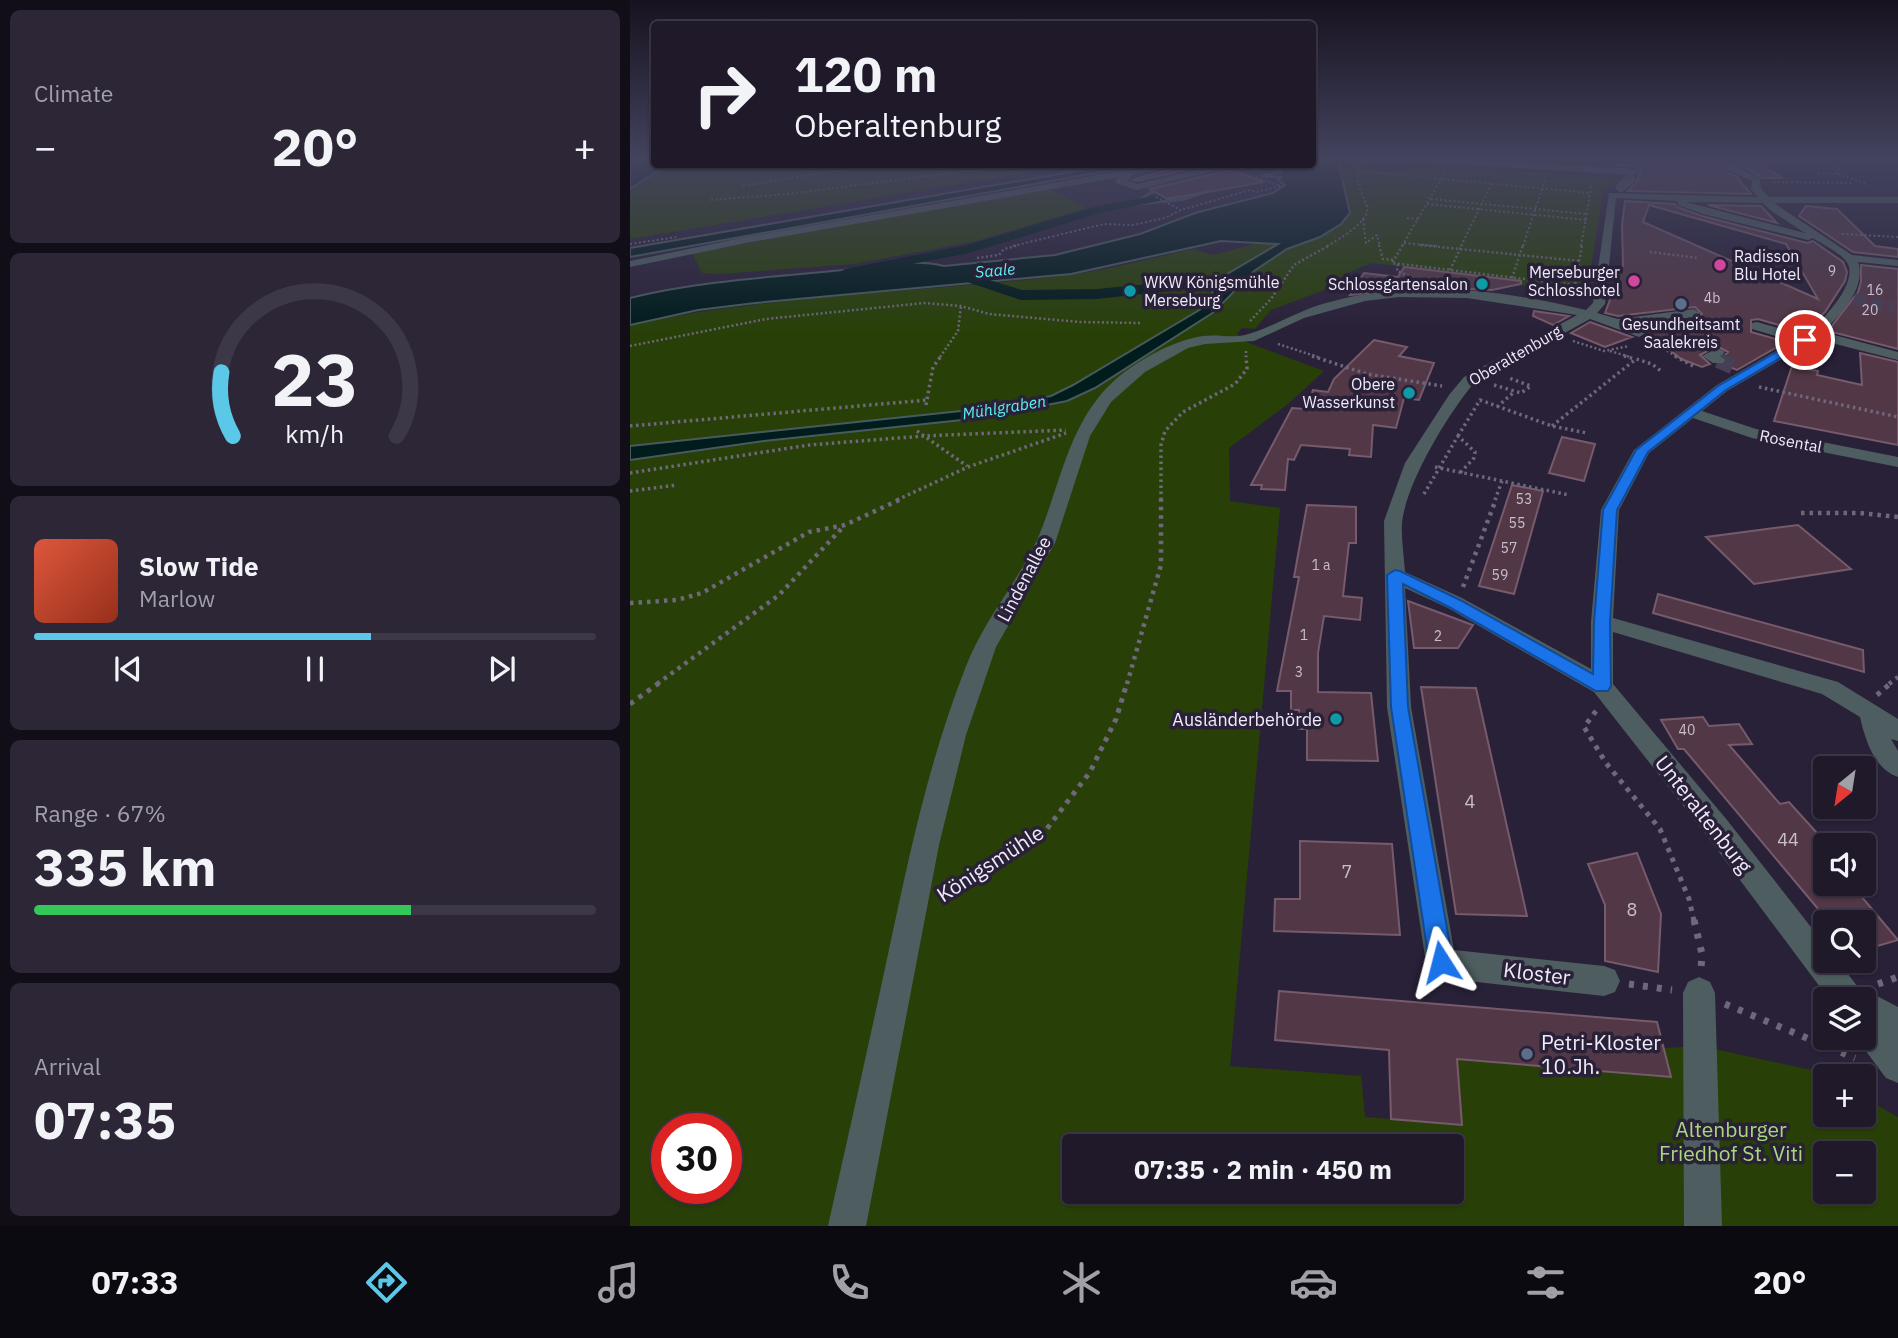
<!DOCTYPE html>
<meta charset="utf-8">
<style>
body{margin:0;font-family:"IBM Plex Sans",sans-serif;background:#2c2636;color:#f1f3f6;height:100vh;display:flex;flex-direction:column;font-size:26px;white-space:nowrap}
*{box-sizing:border-box;margin:0}
p{font-size:23px;color:#a1a0a8}
.icon{flex:none;width:38px;height:38px;fill:none;stroke:currentColor;stroke-width:2;stroke-linecap:round;stroke-linejoin:round}
.map{position:relative;flex:1;overflow:hidden}
.side{display:flex;flex-direction:column;gap:10px;padding:10px;background:#110e17;width:630px}
.side>*{flex:none}
.hud{position:absolute;left:21px;top:21px;width:665px;height:147px;border-radius:7px;box-shadow:0 2px 5px #0004,0 0 0 2px #3c3847;background:#1f192a;color:#f1f3f6;overflow:hidden}
.needle{width:46px;rotate:210deg}
.controls{position:absolute;left:1183px;top:756px;display:grid;gap:14px}
.controls a{display:grid;place-items:center;width:63px;height:63px;border-radius:7px;background:#1f192a;box-shadow:0 2px 5px #0004,0 0 0 2px #3c3847;font-size:35px}
.speed{position:absolute;left:21px;top:1113px;display:flex;gap:14px;font-size:35px;font-weight:700;text-align:center}
.speed>*{display:grid;place-content:center;width:91px;height:91px;border-radius:50%;background:#1f192a;box-shadow:0 2px 5px #0004,0 0 0 2px #3c3847;line-height:1}
.speed .limit{border:10px solid #d22;background:#fff;color:#111}
.pin{position:absolute;display:grid;place-items:center;width:60px;height:60px;color:#fff;margin:-30px;border:4px solid #fff;border-radius:50%;box-shadow:0 2px 7px #0007}
.me{position:absolute;width:77px;margin:-38px;rotate:351deg;stroke-linejoin:round;filter:drop-shadow(0 0 5px #0008)}
.turn{display:flex;align-items:center;gap:24px;height:147px;padding:0 28px;font-size:32px}
.turn .icon{width:91px;height:91px;stroke-width:2.5}
.turn b{display:block;font-size:49px;line-height:60px}
.big{font-size:52px;font-weight:700;line-height:1.1}
.side .card{flex:1;display:flex;flex-direction:column;justify-content:center;gap:10px;min-width:0;padding:0 24px;border-radius:10px;background:#2c2636}
.side .dial{align-items:center;gap:0}
.dial svg{height:182px;overflow:visible;fill:none;stroke:#3c3847;stroke-width:7;stroke-linecap:round;text-anchor:middle}
.dial text{fill:#f1f3f6;stroke:none}
.song{display:flex;align-items:center;gap:21px}
.cover{width:84px;height:84px;border-radius:10px;background:linear-gradient(135deg,hsl(10 70% 55%),hsl(10 70% 35%))}
.played{height:7px;border-radius:4px;background:linear-gradient(90deg,#5ac8e6 60%,#3c3847 60%)}
.keys{display:flex;justify-content:space-around;direction:ltr}
.heat{display:flex;justify-content:space-between;align-items:center;font-size:38px;direction:ltr}
.charge{height:10px;border-radius:5px;background:linear-gradient(90deg,#34c759 67%,#3c3847 0)}
.trip{position:absolute;left:432px;top:1134px;width:402px;height:70px;border-radius:7px;background:#1f192a;box-shadow:0 2px 5px #0004,0 0 0 2px #3c3847;font-weight:700;line-height:70px;text-align:center}
.menu{display:flex;height:112px;justify-content:space-around;align-items:center;background:#0c0a11;color:#a1a0a8}
.menu .icon{width:49px;height:49px}
.menu .on{color:#5ac8e6}
.menu b{font-size:32px;color:#f1f3f6}
main{display:flex;flex:1;min-height:0}
.map>svg:first-child{display:block}
.green{fill:#284008;fill-rule:evenodd}
.water{fill:#001c1c;stroke:#485a5f;stroke-width:2}
.lines{fill:none;stroke-linecap:round;stroke-linejoin:round}
.stream{stroke:#485a5f;stroke-width:3.5}
.canal{fill:#001c1c;fill-rule:evenodd}
.building{fill:#523847;stroke:#775a6b;stroke-width:2;fill-rule:evenodd}
.minor-tunnel-far1{stroke:#473f55;stroke-width:12;stroke-dasharray:12 6;stroke-linecap:butt}
.minor-tunnel{stroke:#473f55;stroke-width:16;stroke-dasharray:16 8;stroke-linecap:butt}
.path-far5{stroke:#6f677c;stroke-width:2;stroke-dasharray:2 2.5;stroke-linecap:butt}
.path-far4{stroke:#6f677c;stroke-width:2.5;stroke-dasharray:2 2.5;stroke-linecap:butt}
.path-far3{stroke:#6f677c;stroke-width:3.5;stroke-dasharray:2.5 3.5;stroke-linecap:butt}
.path-far2{stroke:#6f677c;stroke-width:4.5;stroke-dasharray:3.5 5;stroke-linecap:butt}
.path-far1{stroke:#6f677c;stroke-width:5;stroke-dasharray:4.5 6;stroke-linecap:butt}
.path{stroke:#6f677c;stroke-width:7;stroke-dasharray:5 9;stroke-linecap:butt}
.minor{fill:#4e5e60;fill-rule:evenodd}
.path-bridge{stroke:#6f677c;stroke-width:2;stroke-dasharray:2 2.5;stroke-linecap:butt}
.minor-bridge{stroke:#4e5e60;stroke-width:10}
.route{fill:#1a73e8;stroke:#114b97;stroke-width:2}
.hotel-dot{fill:#d1479c;stroke:#292138;stroke-width:2.5}
.culture-dot{fill:#0f9aa8;stroke:#292138;stroke-width:2.5}
.service-dot{fill:#5c6f8a;stroke:#292138;stroke-width:2.5}
.labels{text-anchor:middle;dominant-baseline:central;stroke-width:7;stroke-linejoin:round;paint-order:stroke}
.number-label{font-size:14px;fill:#c8becd}
.far-poi-label{font-size:16px;fill:#f0eafa;stroke:#292138;text-anchor:end}
.far-water-label{font-size:16px;font-style:italic;fill:#5cf0f3;stroke:#292138}
.far-street-label{font-size:16px;fill:#f0eafa;stroke:#292138}
.street-label{font-size:18px;fill:#f0eafa;stroke:#292138}
.poi-label{font-size:18px;fill:#f0eafa;stroke:#292138;text-anchor:end}
.near-number-label{font-size:18px;fill:#c8becd}
.near-street-label{font-size:21px;fill:#f0eafa;stroke:#292138}
.near-poi-label{font-size:21px;fill:#f0eafa;stroke:#292138;text-anchor:start}
.near-park-label{font-size:21px;fill:#a9d67e;stroke:#292138}
</style>
<main>
<section class="side">
<div class="card"><p>Climate</p>
<div class="heat"><a>−</a><b class="big">20°</b><a>+</a></div>
</div>
<div class="card dial"><svg viewBox="0 0 100 80">
<path d="M14 69A42 42 0 1 1 86 69"/>
<path d="M14 69A42 42 0 0 1 9 41" stroke="#5ac8e6"/>
<text x="50" y="56" font-size="32" font-weight="700">23</text>
<text x="50" y="72" font-size="11">km/h</text>
</svg></div>
<div class="card">
<div class="song"><i class="cover"></i><div><b>Slow Tide</b><p>Marlow</p></div></div>
<div class="played"></div>
<div class="keys"><svg class="icon" aria-label="previous" viewBox="0 0 24 24"><path d="M18 5L8 12l10 7zM5 5v14"/></svg><svg class="icon" aria-label="pause" viewBox="0 0 24 24"><path d="M8 5v14M16 5v14"/></svg><svg class="icon" aria-label="next" viewBox="0 0 24 24"><path d="M6 5l10 7-10 7zM19 5v14"/></svg></div>
</div>
<div class="card"><p>Range · 67%</p><b class="big">335 km</b><div class="charge"></div></div>
<div class="card"><p>Arrival</p><b class="big">07:35</b></div>
</section>
<div class="map">
<svg width="1268" height="1226" viewBox="0 0 1268 1226">
<rect width="100%" height="100%" fill="#292138"/>
<path class="green" d="M714,159H793L792,163H777L995,178L973,192L957,294L890,285L891,281L741,263L715,274L697,289L641,310L625,329L612,328L607,334L616,342L694,371L658,404L599,448L600,501L650,508L600,1066L731,1076L735,1117L832,1125L827,1059L1041,1077L1034,1048L1070,1046L1186,1071L1196,1076L1195,1115H1234V1098L1268,1117V1226H0V460L134,441L351,418L437,401L465,387L584,312L624,271L657,249L690,237L720,212L709,166ZM37,1129H96V1188H37ZM444,1146H822V1192H444ZM1195,1153H1234V1192H1195Z
M37,164H405L414,170L0,239V189Z
M419,188L458,208L346,241L224,264L89,274L72,273L62,253Z
M633,242L649,244L587,280L579,302L571,309L443,385L421,396L350,409L0,446V325C145,294 292,293 438,275C480,270 522,258 563,249L583,255Z"/>
<path class="water" d="M13,159H24V164L37,165L0,189V167Z
M683,159H714L709,166L720,213L711,224L690,237L657,249L624,271L584,312L465,388L437,401L351,418L134,441L0,460V446L350,409L421,396L443,385L571,309L579,302L587,280L648,244L591,241L441,274L125,303L68,310L0,325V298C69,281 143,277 213,270C246,267 282,258 314,266L425,255L510,234L565,213L643,193L655,185L648,180L651,177L631,176L651,172L654,165L682,164Z
M481,165H510L0,257V248Z"/>
<g class="lines">
<path class="stream" d="M508,201L531,186
M487,206L553,199L590,187"/>
<path class="canal" d="M569,187L575,190L573,192L470,213L339,253L215,277L208,273L215,269L337,245L464,207Z
M327,270L392,290L467,289L602,276L609,280L602,284L467,299L391,300L322,277L320,274L322,271Z"/>
</g>
<path class="building" d="M983,159H1086L1096,172L1109,178H1107L1121,194L998,191L1005,184L1011,172L1004,166L984,165Z
M1101,159H1124L1152,178H1133Z
M559,164H581L507,181L502,180Z
M599,170L634,182L537,199L520,189Z
M995,201L1045,204L1047,207L1072,216L1177,243L1183,241L1213,262L1217,272L1215,281L1195,312L1173,332L1128,319L1121,320V332L1156,342L1107,370L1094,365L1098,360L1094,356L1098,352L1087,346L1070,355L1080,364L1072,367L1051,359L1011,327L1064,320L1072,314L1065,307L988,316L975,313L993,265L992,225ZM1019,205L1156,244L1188,299L1013,222Z
M1078,205L1131,206L1147,223Z
M1176,206L1207,209L1245,246L1268,249V257L1223,252L1169,216Z
M1231,265L1268,269V349L1198,331L1228,292L1231,282Z
M774,267L891,281V284L862,290L795,287L720,295L734,273L768,277Z
M904,311L939,316L923,325L903,316Z
M960,322L1002,337L975,347L941,333Z
M744,340L777,347L769,356L804,363L789,400L774,398L766,428L743,425L741,457L719,455L720,449L671,445L664,460L658,459L655,490L631,489L632,485H621L662,408L675,409L683,390L698,392L704,379Z
M1230,353L1268,362V445L1144,421L1162,366L1188,371L1187,375L1232,385Z
M932,437L965,444L954,481L919,473Z
M882,485L913,491L884,594L849,586Z
M677,505L726,507V543H719L713,596L732,598L730,620L694,616L688,653V692L741,693L748,761L677,760V729H669V710H661V691H647L669,577H664Z
M1168,525L1221,569L1124,584L1076,537Z
M1028,594L1233,650L1234,672L1023,613Z
M778,601L840,624L843,625L828,648H784Z
M791,687L846,688L897,916L826,914Z
M1073,717L1079,726L1109,724L1122,744L1099,745L1150,804L1159,802L1195,842V884H1221L1268,940L1234,950V922H1199L1054,749H1048L1031,720Z
M670,841L762,844L770,935L644,931L645,899H670Z
M1007,853L1031,914L1028,972L975,961V905L958,864Z
M649,991L1027,1022L1041,1077L827,1059L832,1125L761,1119L759,1050L645,1040Z"/>
<g class="lines">
<path class="minor-tunnel-far1" d="M1224,299L1265,308"/>
<path class="minor-tunnel" d="M1088,360L1109,369"/>
<path class="path-far5" d="M1196,159L1211,168L1206,171L1208,174L1237,184
M728,171L960,193
M1188,173L1208,174
M1143,182L1224,183
M113,186L243,164
M526,197L551,210
M801,199L957,214
M81,200L157,194L392,164
M797,204L956,220
M777,218L788,219
M733,219L736,243L747,235L750,246
M1212,234L1268,237
M774,243L807,246
M0,244L47,237
M383,246L474,224L503,225L535,218L551,210L620,190L626,192L651,186L606,171
M697,246C708,240 742,220 737,206C729,185 723,182 733,159
M772,246L814,174
M831,246L862,183
M893,246L915,180
M951,246L962,183"/>
<path class="path-far4" d="M749,245L753,259L764,260
M773,245L762,263L945,285L952,245
M790,245L949,261
M1020,252L1069,258
M347,258L369,255L374,249L389,245
M768,264L767,271L781,277
M820,270L832,245
M882,278L893,245
M620,321L641,299L664,265L700,245
M943,341L974,351L999,346
M1021,342L1048,357
M648,344L688,357
M0,346L136,319L294,303L331,306L359,314L450,322L511,323
M616,351V357
M980,351L1000,357
M310,357L328,331L331,306"/>
<path class="path-far3" d="M682,356L737,374L812,386
M994,356L1005,359
M1045,356L1065,367
M864,385L891,393L901,386L879,378
M1129,387L1268,417
M296,405L303,367L311,356
M867,407L884,392
M0,426L297,400
M922,426L1006,359L1022,364L1031,371
M287,431L337,466
M828,436L850,400L922,426L957,433
M805,467L939,495
M0,473L179,445L294,436L436,430
M0,491L47,485
M794,494L828,436L845,452L844,458L830,473
M267,500L338,467L436,433
M531,500V445L535,431L553,412L605,384L617,369L616,356
M865,500L872,481"/>
<path class="path-far2" d="M1171,513H1230L1268,517
M833,587L866,499
M0,603L47,600L72,593L179,532L215,525L271,499
M27,684L149,595L214,526
M497,684L531,565V499
M1259,684L1268,677"/>
<path class="path-far1" d="M1247,695L1261,683
M0,704L29,683
M966,711L954,727L976,763L1030,829L1059,899L1064,921
M311,896L416,830L460,772L486,719L497,683"/>
<path class="path" d="M1064,920L1072,954L1071,969
M999,984L1042,990
M1248,984L1268,977
M1095,1004L1225,1058"/>
<path class="minor" d="M833,159L1004,169L1008,172L1004,175L801,163L797,160Z
M1088,159H1097L1104,166L1130,178L1131,189L1139,197H1268V203H1144L1222,255L1268,260V266L1228,262C1237,288 1210,315 1193,332L1268,352V360L1186,339L1097,391L1072,411L1126,429L1268,457V467L1122,438L1063,418L1019,453L989,510L983,618L1208,682L1268,719V741L1261,739L1268,751V777C1244,769 1235,739 1230,717L1192,694L983,632V684L1097,820L1195,945V961H1208L1231,991L1245,995L1268,1007V1083L1256,1078L1226,1038H1234V999H1199L1077,836L964,692L818,608L775,588L781,707L824,950L974,966L985,970L990,981L985,992L974,996L811,978L800,973L796,963L757,707L754,521L775,463L819,395L834,377L947,315L837,298L769,297L735,301L674,318L624,341L575,344L558,348L515,372L481,402L460,436L425,543L366,647L336,735L309,845L236,1226H198C218,1137 238,1048 257,959C278,861 298,763 335,669C352,622 386,585 407,540C431,485 438,421 486,379C510,359 542,341 573,336C587,334 602,338 615,335C642,328 670,309 700,302C783,279 873,290 956,310L963,303L979,193L1128,197L1121,189L1122,181L1098,170ZM986,198L1047,201L1048,205L1073,214L1178,240L1183,238C1193,245 1212,253 1218,264C1228,284 1189,326 1173,335L1127,322L1122,323V329L1163,341L1087,385L1004,450L971,510L961,622V669L832,598L775,572C774,556 771,538 772,523C776,483 818,414 844,383L960,319L1009,337L1016,333L1003,325L1064,317L1070,313L1064,309L988,319L967,313L975,304ZM1056,202L1133,203L1140,210L1175,233Z
M531,164H552L502,175L497,181L507,184L595,164L599,167L506,190L486,183V179L491,177L116,243L0,267V261L116,237Z
M1088,348L1095,352L1090,356L1095,360L1093,363H1083L1072,356Z
M1069,977L1080,982L1085,993L1092,1226H1054L1053,993L1058,982Z"/>
<path class="path-bridge" d="M815,172L819,166"/>
<path class="minor-bridge" d="M991,187L1000,179"/>
</g>
<linearGradient id="sky" x2="0" y2="1"><stop stop-color="#17121f"/><stop offset="0.48" stop-color="#43435e"/><stop offset="1" stop-color="#43435e" stop-opacity="0"/></linearGradient>
<rect width="1268" height="331" fill="url(#sky)"/>
<path class="route" d="M1172,337L1181,340L1096,390L1018,452L987,510L980,622L981,686L978,691H966L819,607L773,584L778,707L823,962L819,970L811,974L803,970L799,962L761,707L757,575L765,570L770,571L830,600L963,674L964,622L973,510L1006,450L1088,386Z"/>
<g class="hotel-dot">
<circle cx="1090" cy="265" r="7"/>
<circle cx="1004" cy="281" r="7"/>
</g>
<g class="culture-dot">
<circle cx="852" cy="284" r="7"/>
<circle cx="500" cy="291" r="7"/>
<circle cx="779" cy="393" r="7"/>
<circle cx="706" cy="719" r="7"/>
</g>
<g class="service-dot">
<circle cx="1051" cy="304" r="7"/>
<circle cx="897" cy="1054" r="7"/>
</g>
<g class="labels">
<g class="number-label">
<text x="1202" y="271">9</text>
<text x="1245" y="290">16</text>
<text x="1082" y="298">4b</text>
<text x="1240" y="310">20</text>
<text x="894" y="499">53</text>
<text x="887" y="523">55</text>
<text x="879" y="548">57</text>
<text x="691" y="565">1 a</text>
<text x="870" y="575">59</text>
<text x="674" y="635">1</text>
<text x="808" y="636">2</text>
<text x="669" y="672">3</text>
<text x="1057" y="730">40</text>
</g>
<g class="far-poi-label">
<text x="1104" y="256" text-anchor="start">Radisson<tspan x="1104" dy="18">Blu Hotel</tspan></text>
<text x="990" y="272">Merseburger<tspan x="990" dy="18">Schlosshotel</tspan></text>
<text x="514" y="282" text-anchor="start">WKW Königsmühle<tspan x="514" dy="18">Merseburg</tspan></text>
<text x="838" y="284">Schlossgartensalon</text>
<text x="1051" y="324" text-anchor="middle">Gesundheitsamt<tspan x="1051" dy="18">Saalekreis</tspan></text>
<text x="765" y="384">Obere<tspan x="765" dy="18">Wasserkunst</tspan></text>
</g>
<g class="far-water-label">
<text transform="translate(365 270) rotate(-5)">Saale</text>
<text transform="translate(374 407) rotate(-9)">Mühlgraben</text>
</g>
<g class="far-street-label">
<text transform="translate(885 355) rotate(-30)">Oberaltenburg</text>
<text transform="translate(1161 441) rotate(11)">Rosental</text>
</g>
<g class="street-label">
<text transform="translate(394 579) rotate(-62)">Lindenallee</text>
</g>
<g class="poi-label">
<text x="692" y="719">Ausländerbehörde</text>
</g>
<g class="near-number-label">
<text x="840" y="801">4</text>
<text x="1158" y="839">44</text>
<text x="717" y="871">7</text>
<text x="1002" y="909">8</text>
</g>
<g class="near-street-label">
<text transform="translate(1074 814) rotate(52)">Unteraltenburg</text>
<text transform="translate(360 863) rotate(-33)">Königsmühle</text>
<text transform="translate(907 973) rotate(7)">Kloster</text>
</g>
<g class="near-poi-label">
<text x="911" y="1042">Petri-Kloster<tspan x="911" dy="24">10.Jh.</tspan></text>
</g>
<g class="near-park-label">
<text x="1101" y="1129">Altenburger<tspan x="1101" dy="24">Friedhof St. Viti</tspan></text>
</g>
</g>
</svg>
<div class="controls">
<a><svg class="needle" viewBox="-14 -14 28 28"><path d="M0-13l5 13h-10z" fill="#e53935"/><path d="M0 13l5-13h-10z" fill="#a1a0a8"/></svg></a>
<a><svg class="icon" aria-label="sound" viewBox="0 0 24 24"><path d="M4 9h4l5-4v14l-5-4H4zM17 9q2 3 0 6"/></svg></a>
<a><svg class="icon" aria-label="search" viewBox="0 0 24 24"><circle cx="10" cy="10" r="6"/><path d="M15 15l6 6"/></svg></a>
<a><svg class="icon" aria-label="layers" viewBox="0 0 24 24"><path d="M12 4l9 5-9 5-9-5zM3 14l9 5 9-5"/></svg></a>
<a>+</a>
<a>−</a>
</div>
<div class="speed"><div class="limit">30</div></div>
<div class="pin" style="left:1175px;top:340px;background:#d93025"><svg class="icon" aria-label="arrive" viewBox="0 0 24 24"><path d="M6 21V4h12l-3 4 3 4H6"/></svg></div>
<svg class="me" style="left:811px;top:962px" viewBox="-20 -20 40 40"><path d="M0-17L14 15 0 8-14 15z" fill="#1a73e8" stroke="#fff" stroke-width="4"/></svg>
<div class="trip">07:35 · 2 min · 450 m</div>
<div class="hud">
<div class="turn"><svg class="icon" aria-label="right" viewBox="0 0 24 24"><path d="M7 20v-9h11M14 6l5 5-5 5"/></svg><div><b>120 m</b>Oberaltenburg</div></div>
</div>
</div>
</main>
<nav class="menu">
<b>07:33</b>
<svg class="icon on" aria-label="directions" viewBox="0 0 24 24"><path d="M12 3l9 9-9 9-9-9zM9 14v-3h6M13 9l2 2-2 2"/></svg>
<svg class="icon" aria-label="music" viewBox="0 0 24 24"><path d="M9 18V5l10-2v13"/><circle cx="6" cy="18" r="3"/><circle cx="16" cy="16" r="3"/></svg>
<svg class="icon" aria-label="phone" viewBox="0 0 24 24"><path d="M5 4h4l2 5-3 2q2 4 5 5l2-3 5 2v4C11 20 4 13 5 4z"/></svg>
<svg class="icon" aria-label="climate" viewBox="0 0 24 24"><path d="M12 3v18M4 7l16 10M4 17L20 7"/></svg>
<svg class="icon" aria-label="car" viewBox="0 0 24 24"><path d="M5 17H2v-5l4-1 3-4h7l3 4 3 1v5h-3M9 17h6M6 11h13"/><circle cx="7" cy="17" r="2"/><circle cx="17" cy="17" r="2"/></svg>
<svg class="icon" aria-label="filters" viewBox="0 0 24 24"><path d="M4 7h16M4 17h16"/><circle cx="9" cy="7" r="2"/><circle cx="15" cy="17" r="2"/></svg>
<b>20°</b>
</nav>
